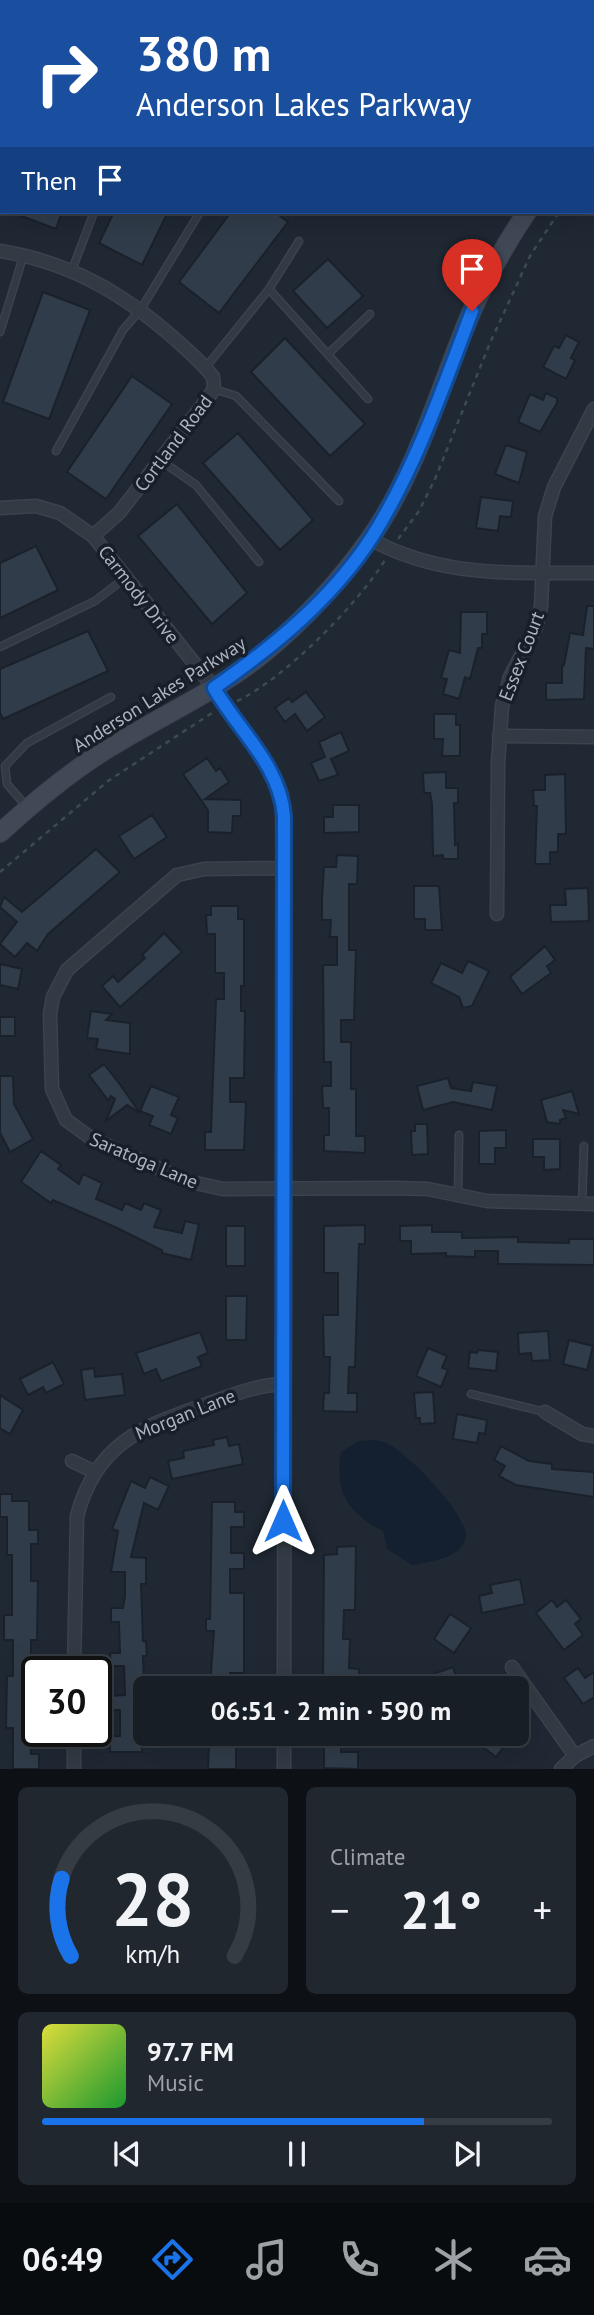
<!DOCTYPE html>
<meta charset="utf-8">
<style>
body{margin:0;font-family:"PT Sans",sans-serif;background:#20272e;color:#f1f3f6;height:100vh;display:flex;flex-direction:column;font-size:26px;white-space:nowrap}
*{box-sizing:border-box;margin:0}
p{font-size:23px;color:#9ea2a7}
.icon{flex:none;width:38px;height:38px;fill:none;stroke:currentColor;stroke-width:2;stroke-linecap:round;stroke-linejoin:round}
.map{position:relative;height:1769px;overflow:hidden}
.details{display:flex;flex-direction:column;gap:18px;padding:18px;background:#0d1015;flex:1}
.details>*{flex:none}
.hud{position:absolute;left:0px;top:0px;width:595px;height:214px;box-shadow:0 7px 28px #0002,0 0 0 2px #363c43;background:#1a4fa0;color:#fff;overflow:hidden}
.speed{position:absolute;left:21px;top:1656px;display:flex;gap:14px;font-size:35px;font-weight:700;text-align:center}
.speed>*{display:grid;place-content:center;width:91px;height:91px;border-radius:50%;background:#171e26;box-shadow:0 7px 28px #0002,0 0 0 2px #363c43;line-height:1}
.speed .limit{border:4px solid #111;border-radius:10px;background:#fff;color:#111}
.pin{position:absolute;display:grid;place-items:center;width:60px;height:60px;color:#fff;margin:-72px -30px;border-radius:50% 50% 50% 0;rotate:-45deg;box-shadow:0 0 7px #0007}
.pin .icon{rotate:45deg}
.me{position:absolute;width:77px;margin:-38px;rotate:0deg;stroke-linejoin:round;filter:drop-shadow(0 0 5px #0008)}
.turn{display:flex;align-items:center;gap:24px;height:147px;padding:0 21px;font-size:32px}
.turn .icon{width:91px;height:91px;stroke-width:2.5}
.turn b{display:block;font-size:49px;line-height:60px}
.then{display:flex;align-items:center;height:66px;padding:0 21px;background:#0003;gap:14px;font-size:26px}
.big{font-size:52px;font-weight:700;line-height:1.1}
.details .tile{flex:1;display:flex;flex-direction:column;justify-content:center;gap:10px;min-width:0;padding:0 24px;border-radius:10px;background:#20272e}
.details .dial{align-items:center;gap:0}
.dial svg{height:182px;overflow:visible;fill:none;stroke:#363c43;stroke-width:7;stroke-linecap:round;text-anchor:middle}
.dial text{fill:#f1f3f6;stroke:none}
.song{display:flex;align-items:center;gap:21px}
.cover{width:84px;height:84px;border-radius:10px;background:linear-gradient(135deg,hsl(60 70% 55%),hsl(130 70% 35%))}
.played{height:7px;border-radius:4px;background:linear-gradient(90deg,#1a73e8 75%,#363c43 75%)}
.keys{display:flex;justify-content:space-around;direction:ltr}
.heat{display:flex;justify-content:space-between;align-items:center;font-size:38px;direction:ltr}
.details .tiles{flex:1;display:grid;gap:18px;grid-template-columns:1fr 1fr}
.tile:last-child{grid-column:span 2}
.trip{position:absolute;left:133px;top:1676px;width:396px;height:70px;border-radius:10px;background:#171e26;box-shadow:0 7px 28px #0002,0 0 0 2px #363c43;font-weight:700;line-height:70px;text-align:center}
.menu{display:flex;height:112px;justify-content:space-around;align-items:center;background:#090c0f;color:#9ea2a7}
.menu .icon{width:49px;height:49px}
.menu .active{color:#1a73e8}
.menu b{font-size:32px;color:#f1f3f6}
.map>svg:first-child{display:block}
.water{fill:#142030}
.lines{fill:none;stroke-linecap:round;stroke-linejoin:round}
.stream{stroke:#142030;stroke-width:4.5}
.building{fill:#313c4a;stroke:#1a212b;stroke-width:2}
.lane-casing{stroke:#3c434e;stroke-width:9}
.street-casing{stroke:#3c434e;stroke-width:15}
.secondary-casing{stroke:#3c434e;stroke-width:20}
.path{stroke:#3a4c4d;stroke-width:2.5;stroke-dasharray:5 5;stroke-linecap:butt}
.lane{stroke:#323a44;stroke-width:6}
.street{stroke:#323a44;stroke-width:12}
.secondary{stroke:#414957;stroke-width:18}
.route-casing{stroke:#114b97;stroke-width:18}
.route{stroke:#1a73e8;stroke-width:12}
.labels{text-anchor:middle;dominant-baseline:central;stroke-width:7;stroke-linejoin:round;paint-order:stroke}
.street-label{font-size:19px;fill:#acb5c2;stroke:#181f28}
</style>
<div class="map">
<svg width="594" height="1769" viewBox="0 0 594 1769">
<rect width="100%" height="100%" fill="#1f2833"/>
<path class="water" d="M374,1440C379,1441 385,1442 390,1445C408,1454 475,1521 465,1541C457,1559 429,1562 412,1565L387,1549L383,1531C348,1513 334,1492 341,1452L359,1441Z"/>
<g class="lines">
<path class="stream" d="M242,0L244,2"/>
</g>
<path class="building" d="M11,212H62L56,229Z
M114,212H168L142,265L99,243Z
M231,212H275L288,222L219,313L179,282Z
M328,259L363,296L327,328L293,291Z
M43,292L90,310L49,419L3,402Z
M566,335L579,342L571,358L575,360L566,379L543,367L554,346L559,348Z
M285,338L365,424L330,456L251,372Z
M132,376L172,404L106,499L67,472Z
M546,393L557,398V403L540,432L518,422L530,394L543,400Z
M238,433L313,520L280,550L203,463Z
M506,445L527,452L519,483L495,474Z
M481,497L513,501L511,517L500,516L498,531L476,528Z
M177,504L247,593L212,624L138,536Z
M36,546L58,590L0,618V563Z
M587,606H594V649L586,648L584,699L546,700V683H562V666L564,665L570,633L583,635Z
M461,612H487V634H482V648H478L470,679L465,677L459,699L443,694L447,679L441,678L449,650L460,653Z
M88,631L108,671L3,719L0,713V669Z
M306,692L325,717L307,731L295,714L285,722L275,708L289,698L292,702Z
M434,714H456V725H460V756H442L443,739H434Z
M341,732L349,751L331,759L338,775L319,781L311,763L325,757L319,742Z
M207,758L216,771L220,768L229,782L205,799L241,800V816H233L232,833L208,832V810L183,774Z
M446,772V788H458V803H454L455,845L458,844V859H443V855L433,856L432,804L430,793H424L423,773Z
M565,774L566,834H558V852H550V864H535L537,806H534L533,790H545V775Z
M333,805H359V832L324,833V817H333Z
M152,815L167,837L134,859L119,836Z
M96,849L120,872L48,934L37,951L27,943L15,957L0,944L17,922L0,907L4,897L22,912Z
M337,855L358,856L357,884H349V950H356L354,1020H341V1042H351V1089H356V1136H365V1153L324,1151V1135H329V1108H323L322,1086H331V1062H324L323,965H337V937H330L331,920H322V899L324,867H336Z
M414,886H439L442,930H425V919H414Z
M588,888L589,921L551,922L550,905H566L565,889Z
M211,906H238V919H244V986H241V1011H245L244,1078H230V1102H246L244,1150H205V1132H211L216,999H224V973H215V934H207L206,915H211Z
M164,933L182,952L120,1007L102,986L113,976L118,982L145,958L142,955Z
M545,946L555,960L547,966L551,973L522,994L510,977Z
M468,961L489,971L472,1006L463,1008L459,997L431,983L441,963L462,973Z
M0,964L22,969L18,989L0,985Z
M91,1011L112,1014L106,1020L130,1023V1054L96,1049L98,1039L87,1038Z
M0,1017H15V1036H0Z
M104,1064L121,1086L140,1113L127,1105L106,1121L115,1099L111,1096L108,1100L89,1075Z
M0,1076H13L14,1104L33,1139L10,1152L0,1133Z
M448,1078L451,1088L471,1091L473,1082L497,1086L492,1110L453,1102L423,1110L417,1086Z
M151,1086L179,1097L171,1115L178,1118L171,1134L149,1125L153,1116L140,1111Z
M572,1091L579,1114L563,1110L566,1118L560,1120V1124L547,1122L541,1100Z
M415,1124H427L428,1154L412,1155L411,1131H415Z
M506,1130V1148H495V1164H479V1131Z
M533,1139H560V1169L544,1170V1157H533Z
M41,1151L61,1165L58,1169L79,1184L83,1174L102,1183L96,1199L122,1210L125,1203L141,1210L144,1203L161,1210L154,1227L182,1233L185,1221L199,1224L191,1260L162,1253V1250L115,1227L53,1200L51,1203L21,1182Z
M365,1225V1244H359L355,1367H349L348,1393H357V1412L323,1411L324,1393H329L330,1357H324L323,1315H338V1273H324V1226Z
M432,1225V1232H462V1238L518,1237V1242L569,1243V1239H594V1265L498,1264V1251H475V1257L446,1256V1253L411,1254V1241H400V1226Z
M226,1226H245V1266H226Z
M226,1296H247L246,1340H226Z
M548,1331L550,1360L532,1361L531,1353L519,1354L518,1333Z
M200,1332L208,1353L198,1357L202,1366L161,1381L156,1369L144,1374L136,1353Z
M569,1340L593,1346L587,1370L563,1364Z
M428,1348L447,1356L442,1368L448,1370L441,1387L416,1376Z
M478,1350L498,1352L496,1371L468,1368L470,1352L477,1353Z
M53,1362L64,1384L46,1393L43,1387L28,1395L20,1379Z
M94,1368L95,1377L122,1374L125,1395L85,1400L81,1370Z
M433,1392L435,1423L420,1424V1418H416L414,1393Z
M0,1395L23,1410L10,1434L0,1428Z
M457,1414L487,1420L485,1434L479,1433L477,1443L453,1439Z
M227,1437L229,1446L239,1444L243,1464L172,1479L168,1461L184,1458L183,1451L214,1445L213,1440Z
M501,1446L529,1461L552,1464V1469L594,1472V1497L516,1485L499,1476L505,1466L494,1460Z
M150,1477L169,1486L158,1510L144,1503L131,1557L146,1558V1584H141L143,1641H146L147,1656H143L145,1709H142V1752H110V1736H120V1710H110L109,1696L125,1695L124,1666H111L110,1653H120L119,1622H111V1608H123L125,1596V1572H111L118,1531L112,1529L131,1481L145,1488Z
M0,1494H12V1501H29V1530H38V1544H31V1581H38L37,1640H31V1668H37V1717L30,1718L31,1754H39V1769H13V1728H6L7,1676H13V1640H4V1615H12V1555H7V1517H0Z
M212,1502H235V1512H244V1527H231V1553H244V1569H230V1593H244V1673H230V1686H210L214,1631H206V1619H210Z
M356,1546L355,1610H344L343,1639H350L349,1668L359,1669V1689H338V1682H323L324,1555L337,1554V1547Z
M520,1579L525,1604L482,1613L479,1596L492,1593L490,1585Z
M552,1600L557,1607L566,1600L581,1619L575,1624L583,1635L564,1650L536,1613Z
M450,1614L471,1628L454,1653L434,1639Z
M453,1667L460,1689H442L436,1673Z
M578,1668L585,1678L594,1672V1697L583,1704L564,1678Z
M481,1734H513L496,1757L476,1742Z
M341,1741V1752H358V1769L324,1768V1742Z
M209,1744L236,1745V1769H208Z"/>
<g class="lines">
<defs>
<path id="lane" d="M0,193L2,187
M72,270L94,212
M269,289L368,399
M0,332L23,257
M328,354L370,314
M206,367L269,289L299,241
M214,389L236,396L339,501
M56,451L123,330L141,309L200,212
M160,460L196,485L259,562
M0,647L95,601L125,578
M27,807L7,784L5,766L27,743L111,697
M458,1196L459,1135
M582,1204L584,1146
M471,1394L545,1412"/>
<path id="street" d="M0,251C69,262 123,293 175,339C188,351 202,362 213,377L214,389L208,398L119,513L93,536
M0,508L36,506L60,513L93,536L214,688L275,777L282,795L285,1189L284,1689
M370,539C443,579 514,572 594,573
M499,736L594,737
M284,868L204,869L177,875L67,970L53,997L50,1014L52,1089L66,1120L91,1138L124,1153L187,1181L223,1189L396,1188L428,1189L487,1201L594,1204
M497,914L498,763L502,706L510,677L536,627L541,607L545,516L554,487L594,409
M545,1412L582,1434L594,1436
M72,1461L95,1472
M512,1667L575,1756
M74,1671L77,1516C96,1444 141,1427 204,1405C230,1396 256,1385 283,1384
M74,1731V1769
M284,1734V1769
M561,1769L575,1756L594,1746"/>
<path id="secondary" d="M593,129H594
M0,833C36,800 74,768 117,743C167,713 220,689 265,652C305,619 340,581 369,540C417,472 439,389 471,313C486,279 506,243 527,212"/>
</defs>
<use href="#lane" class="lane-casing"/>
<use href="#street" class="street-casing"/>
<use href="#secondary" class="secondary-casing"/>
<path class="path" d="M167,0L169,2
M181,0L182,2
M593,162L594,161
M593,191H594
M398,539L419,511L435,479L490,343L530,256L559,212
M237,701C284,679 358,604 385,560
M0,872L108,781L215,711"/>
<use href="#lane" class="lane"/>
<use href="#street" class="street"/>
<use href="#secondary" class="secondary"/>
</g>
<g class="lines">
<defs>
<path id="route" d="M283,1521L284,816C280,765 238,730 214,688C274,646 332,599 372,537C416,467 443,388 472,311"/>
</defs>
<use href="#route" class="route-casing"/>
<use href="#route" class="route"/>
</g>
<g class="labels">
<g class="street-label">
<text transform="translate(173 443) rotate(-53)">Cortland Road</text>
<text transform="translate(139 594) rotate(52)">Carmody Drive</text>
<text transform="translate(521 656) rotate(-69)">Essex Court</text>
<text transform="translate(159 694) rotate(-32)">Anderson Lakes Parkway</text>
<text transform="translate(144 1160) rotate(23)">Saratoga Lane</text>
<text transform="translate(185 1414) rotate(-22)">Morgan Lane</text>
</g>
</g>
</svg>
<div class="speed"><div class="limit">30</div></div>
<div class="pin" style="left:472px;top:311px;background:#d93025"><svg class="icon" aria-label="arrive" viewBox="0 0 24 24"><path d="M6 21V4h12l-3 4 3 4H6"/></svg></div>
<svg class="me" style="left:283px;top:1521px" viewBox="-20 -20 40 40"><path d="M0-17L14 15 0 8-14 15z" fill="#1a73e8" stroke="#fff" stroke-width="4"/></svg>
<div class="trip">06:51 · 2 min · 590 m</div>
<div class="hud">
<div class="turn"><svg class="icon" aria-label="right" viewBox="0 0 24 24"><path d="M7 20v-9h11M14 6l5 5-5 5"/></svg><div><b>380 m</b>Anderson Lakes Parkway</div></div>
<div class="then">Then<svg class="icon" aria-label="arrive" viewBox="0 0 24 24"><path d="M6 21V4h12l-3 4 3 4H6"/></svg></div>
</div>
</div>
<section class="details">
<div class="tiles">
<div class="tile dial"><svg viewBox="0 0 100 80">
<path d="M14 69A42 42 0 1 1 86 69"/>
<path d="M14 69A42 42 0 0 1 10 35" stroke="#1a73e8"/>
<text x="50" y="56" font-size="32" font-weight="700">28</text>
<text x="50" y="72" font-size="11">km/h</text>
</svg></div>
<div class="tile"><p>Climate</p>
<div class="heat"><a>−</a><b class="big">21°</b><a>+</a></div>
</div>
<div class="tile">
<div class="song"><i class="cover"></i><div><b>97.7 FM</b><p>Music</p></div></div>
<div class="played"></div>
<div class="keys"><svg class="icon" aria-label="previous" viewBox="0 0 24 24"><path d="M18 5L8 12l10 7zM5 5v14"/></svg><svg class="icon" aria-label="pause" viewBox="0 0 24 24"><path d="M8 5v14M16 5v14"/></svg><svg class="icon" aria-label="next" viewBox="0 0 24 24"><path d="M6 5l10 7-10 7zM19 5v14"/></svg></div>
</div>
</div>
</section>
<nav class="menu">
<b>06:49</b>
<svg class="icon active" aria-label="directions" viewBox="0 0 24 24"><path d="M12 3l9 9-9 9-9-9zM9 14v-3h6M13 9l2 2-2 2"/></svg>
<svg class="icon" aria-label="music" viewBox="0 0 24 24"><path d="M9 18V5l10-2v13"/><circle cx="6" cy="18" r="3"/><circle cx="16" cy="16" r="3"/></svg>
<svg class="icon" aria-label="phone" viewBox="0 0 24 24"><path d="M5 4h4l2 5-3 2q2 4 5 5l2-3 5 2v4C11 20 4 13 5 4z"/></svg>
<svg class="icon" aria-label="climate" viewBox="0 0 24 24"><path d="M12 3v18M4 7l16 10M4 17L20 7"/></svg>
<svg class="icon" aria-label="car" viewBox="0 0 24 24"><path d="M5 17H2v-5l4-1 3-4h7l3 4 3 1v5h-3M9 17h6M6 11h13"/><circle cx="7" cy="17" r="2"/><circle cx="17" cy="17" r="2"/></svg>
</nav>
